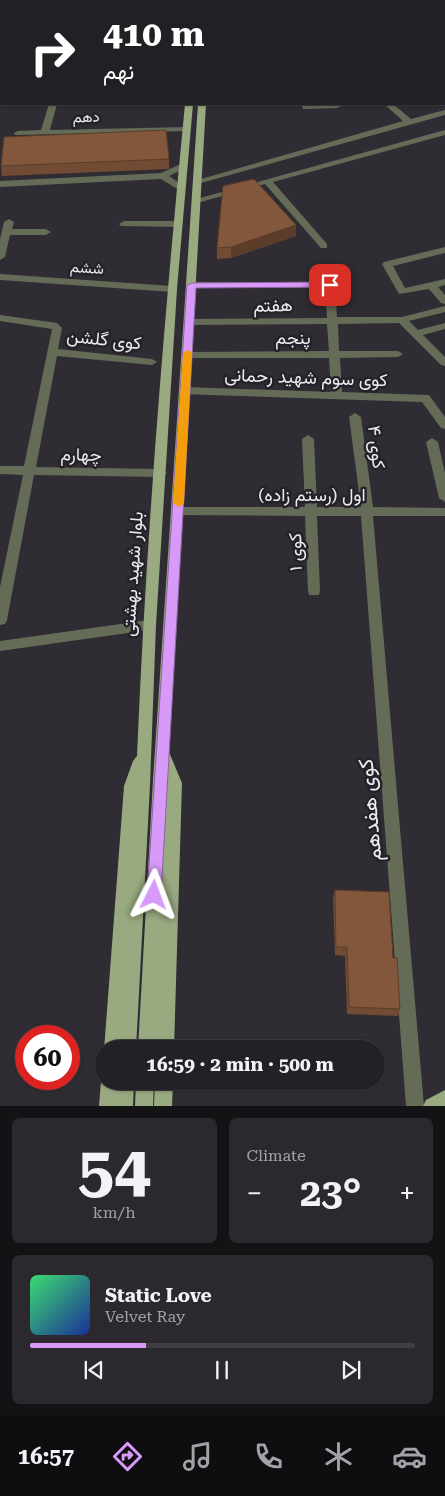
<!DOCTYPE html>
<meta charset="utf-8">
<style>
body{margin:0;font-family:"Roboto Serif",Vazirmatn,serif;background:#2b292e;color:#f1f3f6;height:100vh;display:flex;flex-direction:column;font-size:19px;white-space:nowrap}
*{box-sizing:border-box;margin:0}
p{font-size:16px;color:#a3a3a7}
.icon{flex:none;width:28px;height:28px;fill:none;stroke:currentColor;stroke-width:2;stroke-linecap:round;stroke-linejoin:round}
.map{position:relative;height:1106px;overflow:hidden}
.panel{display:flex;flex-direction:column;gap:12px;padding:12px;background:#131215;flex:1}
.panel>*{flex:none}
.guide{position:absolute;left:0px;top:0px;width:445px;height:105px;box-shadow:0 1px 4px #0004,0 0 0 1px #403e43;background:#202124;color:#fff;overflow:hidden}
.speed{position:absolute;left:15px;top:1025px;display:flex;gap:10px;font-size:25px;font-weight:700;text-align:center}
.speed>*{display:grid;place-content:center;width:65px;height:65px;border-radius:50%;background:#232126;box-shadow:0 1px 4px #0004,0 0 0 1px #403e43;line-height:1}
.speed .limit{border:8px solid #d22;background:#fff;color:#111}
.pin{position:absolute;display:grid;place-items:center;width:42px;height:42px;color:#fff;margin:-21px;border-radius:10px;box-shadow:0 2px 8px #0006}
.me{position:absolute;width:55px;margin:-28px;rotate:3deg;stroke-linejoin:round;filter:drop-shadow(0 0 4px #0008)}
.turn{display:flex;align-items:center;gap:18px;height:105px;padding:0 20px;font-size:22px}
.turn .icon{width:65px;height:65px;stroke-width:2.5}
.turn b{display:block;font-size:35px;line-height:42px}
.big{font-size:38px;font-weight:700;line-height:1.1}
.panel .card{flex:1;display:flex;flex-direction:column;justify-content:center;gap:8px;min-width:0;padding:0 18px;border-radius:8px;background:#2b292e}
.panel .dial{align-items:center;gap:0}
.dial b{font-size:65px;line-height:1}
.song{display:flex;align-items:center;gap:15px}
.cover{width:60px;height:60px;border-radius:8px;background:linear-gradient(135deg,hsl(140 70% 55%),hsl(230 70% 35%))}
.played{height:5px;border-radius:2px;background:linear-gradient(90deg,#d89af8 30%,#403e43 30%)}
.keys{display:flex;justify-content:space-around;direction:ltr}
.heat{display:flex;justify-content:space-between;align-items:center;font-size:28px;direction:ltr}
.panel .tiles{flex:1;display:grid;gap:12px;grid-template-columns:1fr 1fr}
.card:last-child{grid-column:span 2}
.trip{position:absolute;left:95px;top:1040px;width:290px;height:50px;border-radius:25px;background:#232126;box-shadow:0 1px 4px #0004,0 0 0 1px #403e43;font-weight:700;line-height:50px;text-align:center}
.tabs{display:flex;height:80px;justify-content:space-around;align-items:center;background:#0e0d0f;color:#a3a3a7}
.tabs .icon{width:35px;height:35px}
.tabs .selected{color:#d89af8}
.tabs b{font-size:22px;color:#f1f3f6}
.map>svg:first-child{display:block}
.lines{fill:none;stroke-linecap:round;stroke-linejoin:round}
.minor{fill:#646c58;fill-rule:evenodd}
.major{fill:#99a980;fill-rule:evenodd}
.wall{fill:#714b33}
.shaded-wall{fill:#5c3d29}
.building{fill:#83573b;stroke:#5c3d29}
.route{fill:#d89af8;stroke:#8c64a1}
.slow{fill:#f59e0b}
.labels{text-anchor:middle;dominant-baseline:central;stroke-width:5;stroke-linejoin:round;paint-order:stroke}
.far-street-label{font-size:15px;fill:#edebf0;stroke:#252229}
.street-label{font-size:18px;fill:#edebf0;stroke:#252229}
.near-street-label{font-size:21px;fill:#edebf0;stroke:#252229}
</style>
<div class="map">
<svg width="445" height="1106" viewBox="0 0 445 1106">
<rect width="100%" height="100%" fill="#2f2c33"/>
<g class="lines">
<path class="minor" d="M343,0H351V1H343Z
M385,0H393V1H385Z
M444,37H445V42H444Z
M444,79H445V84H444Z
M49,104H57L50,130L186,127L190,129L186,131L15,135L14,133L18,131L41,130Z
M302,104H338L341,106L337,108L306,109H303Z
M384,104H393L411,119L445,110V115L201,183L194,181L403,121Z
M445,130V135L273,182L327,244V248H321L265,184L197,203L193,200Z
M183,163L187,166L186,168L169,176L185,187V191L182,192L161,179L0,187V181L161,173Z
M9,219L14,222L12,229H46L51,232L46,235H10L5,257L0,260V239L4,222Z
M124,221H178L183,224L178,227L121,226L119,224Z
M445,247V253L393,266L405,288L445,279V285L438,287L445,295V304L441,303L429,289L399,294L382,264L384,262Z
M0,274L172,286L177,289L172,292L0,280Z
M192,282H330L335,285L337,317H402L445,306V312L409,321L418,330L445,323V329L423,335L445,357V366L441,365L399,323L338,324L339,351H398L403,354L398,357L340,358L342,392L429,395L445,417V429L441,428L422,402L181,394L180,391L185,387L331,392L329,358H187L182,355L187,352L329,351L327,324L189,325L184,322L189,319L327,318L325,288L189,287V283Z
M0,315L57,323L62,328L58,349L152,359L157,362L152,365L57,356L36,467L161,469L167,473L161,477L34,475L7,620L5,624L0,625V587L23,475L0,474V466H24L52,329L0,321Z
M355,413L361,417L373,507L445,508V516H373L424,1106H406L361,516H317L320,591L319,595H309L308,591L305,516L178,515L172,511L178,507H305L302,439L308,435L314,439L317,507H361L349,417Z
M432,438L438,442L445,473V502L439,498L426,442Z
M149,620L154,621L156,625L154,629L149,630L0,651V641Z"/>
<path class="major" d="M194,0H200V1H194Z
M205,0H211V1H205Z
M185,104H193L177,289L156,625L150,785L136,1049L104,1050L124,786L133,761L137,756C146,538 164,321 185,104Z
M198,104H206L169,752L182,783L174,1049H156L167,782L156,1049H138L153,780Z
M104,1075V1081H134L133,1106H99L101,1081Z
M136,1081H154L153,1106H135Z
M155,1081H173L172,1106H154Z
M445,1090V1106H423L426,1100Z"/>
</g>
<path class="wall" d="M399,0H441L436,1H401Z
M169,159V169L2,176L1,166Z
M296,225V236L231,258L217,259V248Z
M335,890L400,1009L398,1016L347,1014L345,956L335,955L333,899Z"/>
<path class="shaded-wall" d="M410,0H441L436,1H410Z
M296,225V236L231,258V247Z"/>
<path class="building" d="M55,0H112L111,1H54Z
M166,130L169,159L1,166L4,137Z
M254,179L296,225L231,247L217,248L223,186Z
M335,890L389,892L393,958H397L400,1009L349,1007L347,947H336Z"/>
<path class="route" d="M330,282L334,285L333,287L196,288L161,895L159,900L154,902L149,900L147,895L187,285L192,283Z"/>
<path class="slow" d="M188,350L192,353L184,503L179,507L173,503L183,353Z"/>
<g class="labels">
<g class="far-street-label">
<text transform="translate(86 117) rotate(-2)">دهم</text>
<text transform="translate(87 268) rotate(4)">ششم</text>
</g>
<g class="street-label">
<text transform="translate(273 305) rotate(-1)">هفتم</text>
<text x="293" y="337">پنجم</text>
<text transform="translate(104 339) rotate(6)">کوی گلشن</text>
<text transform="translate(306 377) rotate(2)">کوی سوم شهید رحمانی</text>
<text transform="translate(377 447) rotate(83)">کوی ۴</text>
<text transform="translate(81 454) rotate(1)">چهارم</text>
<text x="312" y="494">اول (رستم زاده)</text>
<text transform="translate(295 552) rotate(-91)">کوی ۱</text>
<text transform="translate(132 574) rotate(-86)">بلوار شهید بهشتی</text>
</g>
<g class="near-street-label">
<text transform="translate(370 810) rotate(-95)">کوی هفدهم</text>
</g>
</g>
</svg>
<div class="speed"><div class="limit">60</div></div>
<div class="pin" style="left:330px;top:285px;background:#d93025"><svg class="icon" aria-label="arrive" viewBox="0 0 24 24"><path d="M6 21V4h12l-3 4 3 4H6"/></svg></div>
<svg class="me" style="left:154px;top:895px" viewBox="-20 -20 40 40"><path d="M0-17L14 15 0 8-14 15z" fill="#d89af8" stroke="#fff" stroke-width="4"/></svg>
<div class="trip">16:59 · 2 min · 500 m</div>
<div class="guide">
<div class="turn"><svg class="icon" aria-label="right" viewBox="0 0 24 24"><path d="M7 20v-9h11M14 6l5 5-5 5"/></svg><div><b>410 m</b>نهم</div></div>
</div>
</div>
<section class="panel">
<div class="tiles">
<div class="card dial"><b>54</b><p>km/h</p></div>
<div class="card"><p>Climate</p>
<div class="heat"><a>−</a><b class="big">23°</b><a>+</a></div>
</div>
<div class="card">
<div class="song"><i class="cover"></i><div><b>Static Love</b><p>Velvet Ray</p></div></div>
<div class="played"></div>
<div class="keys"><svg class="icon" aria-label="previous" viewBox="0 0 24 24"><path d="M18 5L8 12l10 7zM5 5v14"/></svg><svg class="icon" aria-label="pause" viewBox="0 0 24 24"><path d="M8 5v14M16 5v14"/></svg><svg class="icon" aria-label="next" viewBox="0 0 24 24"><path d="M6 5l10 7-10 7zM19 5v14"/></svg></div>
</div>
</div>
</section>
<nav class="tabs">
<b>16:57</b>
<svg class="icon selected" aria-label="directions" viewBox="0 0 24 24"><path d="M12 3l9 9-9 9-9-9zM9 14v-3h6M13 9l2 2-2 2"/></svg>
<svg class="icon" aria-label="music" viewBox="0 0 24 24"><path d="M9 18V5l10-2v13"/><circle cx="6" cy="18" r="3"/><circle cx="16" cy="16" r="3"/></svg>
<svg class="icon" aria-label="phone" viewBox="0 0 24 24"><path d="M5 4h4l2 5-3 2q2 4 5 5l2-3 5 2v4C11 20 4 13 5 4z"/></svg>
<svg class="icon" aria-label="climate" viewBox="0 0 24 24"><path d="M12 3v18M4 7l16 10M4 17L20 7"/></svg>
<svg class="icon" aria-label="car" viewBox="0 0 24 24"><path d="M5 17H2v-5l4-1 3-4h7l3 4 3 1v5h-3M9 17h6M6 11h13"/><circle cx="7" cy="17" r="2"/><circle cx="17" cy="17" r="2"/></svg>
</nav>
